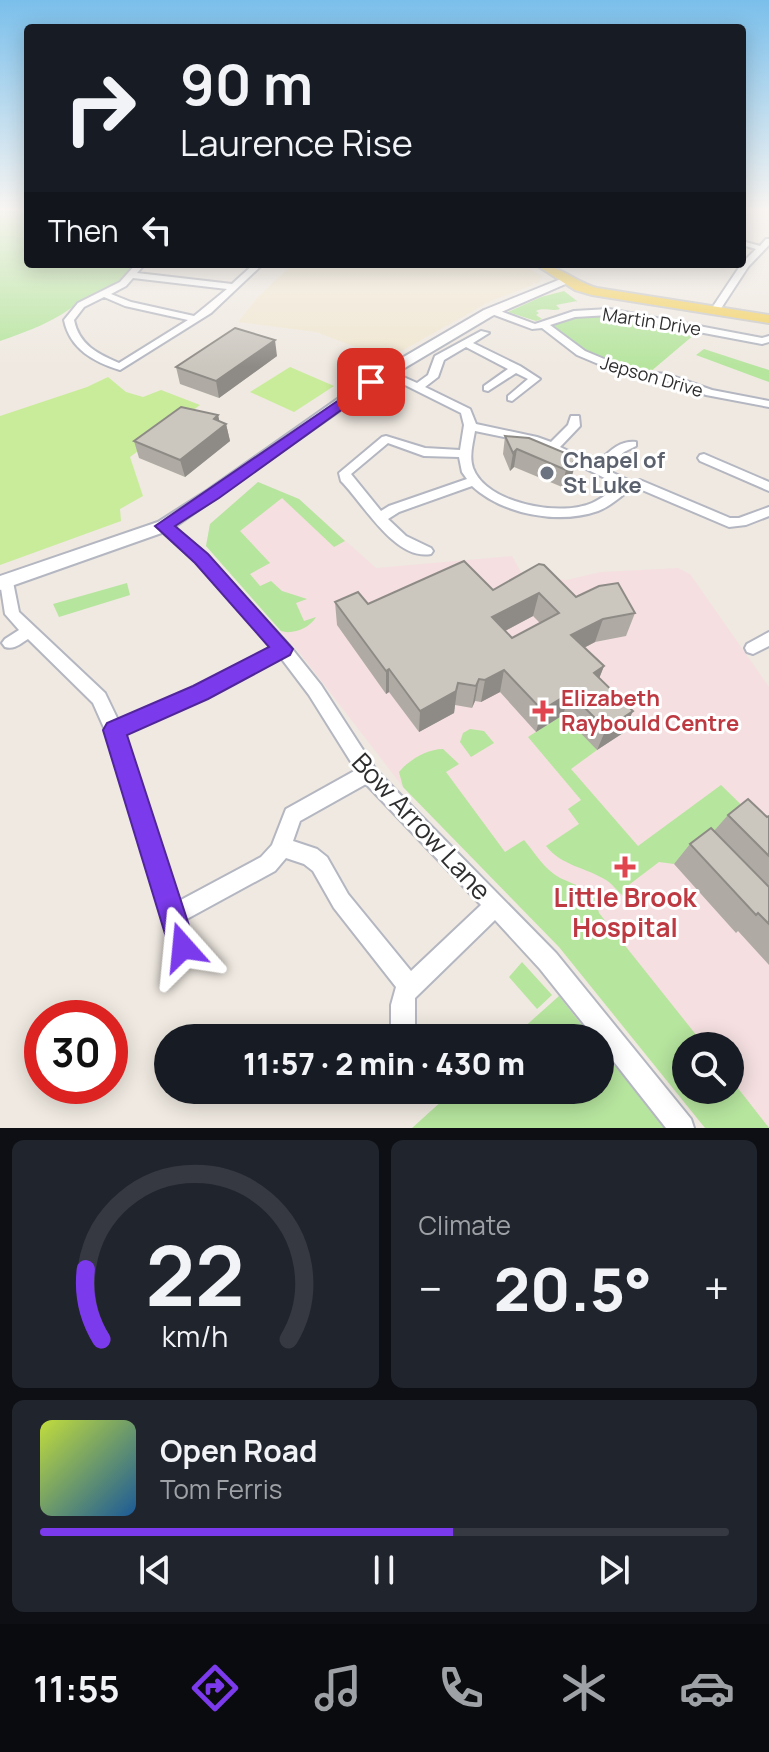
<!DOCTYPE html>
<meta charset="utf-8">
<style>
body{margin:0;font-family:Manrope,sans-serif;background:#20242c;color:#f1f3f6;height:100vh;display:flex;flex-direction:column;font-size:30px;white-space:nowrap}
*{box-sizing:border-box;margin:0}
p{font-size:26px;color:#9ea1a6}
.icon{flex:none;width:44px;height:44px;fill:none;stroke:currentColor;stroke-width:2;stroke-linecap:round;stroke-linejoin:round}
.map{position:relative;height:1128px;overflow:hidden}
.side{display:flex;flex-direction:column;gap:12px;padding:12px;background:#0d0f14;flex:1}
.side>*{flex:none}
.banner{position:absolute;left:24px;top:24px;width:722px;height:244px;border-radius:8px;box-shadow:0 4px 20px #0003;background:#171b24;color:#f1f3f6;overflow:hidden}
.controls{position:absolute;left:672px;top:1032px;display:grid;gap:16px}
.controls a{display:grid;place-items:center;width:72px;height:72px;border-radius:50%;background:#171b24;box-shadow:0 4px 20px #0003;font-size:40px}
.speed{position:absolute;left:24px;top:1000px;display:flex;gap:16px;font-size:40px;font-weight:700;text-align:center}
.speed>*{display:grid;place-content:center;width:104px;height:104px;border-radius:50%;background:#171b24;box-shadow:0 4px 20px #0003;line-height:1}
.speed .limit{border:12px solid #d22;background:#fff;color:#111}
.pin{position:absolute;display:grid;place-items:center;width:68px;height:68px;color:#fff;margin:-34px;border-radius:16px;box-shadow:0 4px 12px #0006}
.me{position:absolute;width:88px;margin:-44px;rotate:342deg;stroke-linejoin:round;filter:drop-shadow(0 0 6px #0008)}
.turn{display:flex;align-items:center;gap:28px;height:168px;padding:0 24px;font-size:36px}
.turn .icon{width:104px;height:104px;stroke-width:2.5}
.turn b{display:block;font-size:56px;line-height:68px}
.then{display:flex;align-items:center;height:76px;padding:0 24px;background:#0003;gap:16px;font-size:30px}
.big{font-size:60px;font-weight:800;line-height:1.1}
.side .widget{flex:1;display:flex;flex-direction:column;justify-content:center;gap:12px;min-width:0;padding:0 28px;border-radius:12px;background:#20242c}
.side .dial{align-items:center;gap:0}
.dial svg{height:208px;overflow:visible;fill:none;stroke:#363941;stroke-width:7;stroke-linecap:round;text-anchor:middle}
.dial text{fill:#f1f3f6;stroke:none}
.song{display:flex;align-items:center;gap:24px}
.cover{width:96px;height:96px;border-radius:12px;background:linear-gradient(135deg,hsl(70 70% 55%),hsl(210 70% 35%))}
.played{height:8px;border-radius:4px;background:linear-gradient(90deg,#7c3aed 60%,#363941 60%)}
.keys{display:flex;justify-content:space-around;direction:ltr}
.heat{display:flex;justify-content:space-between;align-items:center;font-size:44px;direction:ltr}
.side .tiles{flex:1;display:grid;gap:12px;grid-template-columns:1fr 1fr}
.widget:last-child{grid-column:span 2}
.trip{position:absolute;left:154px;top:1024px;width:460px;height:80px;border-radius:40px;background:#171b24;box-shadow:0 4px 20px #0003;font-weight:800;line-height:80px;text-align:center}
.tabs{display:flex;height:128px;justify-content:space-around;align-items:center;background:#090b0e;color:#9ea1a6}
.tabs .icon{width:56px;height:56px}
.tabs .current{color:#7c3aed}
.tabs b{font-size:36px;color:#f1f3f6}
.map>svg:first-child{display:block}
.education{fill:#f0e6d1}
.medical{fill:#f5dfe0;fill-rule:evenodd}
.green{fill:#b6e59e}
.pitch{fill:#c9ec9a}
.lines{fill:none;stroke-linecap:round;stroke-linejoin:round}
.street-casing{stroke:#b4b7c1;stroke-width:4}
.secondary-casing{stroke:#b4b7c1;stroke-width:4}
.primary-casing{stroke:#c9c9c9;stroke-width:4}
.street{fill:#fff;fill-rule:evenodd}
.secondary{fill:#fff;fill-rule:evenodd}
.primary{fill:#f2d163;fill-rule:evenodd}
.wall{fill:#afaba4;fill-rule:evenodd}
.shaded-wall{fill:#8e8b86}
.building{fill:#cbc7bf;stroke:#8e8b86;stroke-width:2;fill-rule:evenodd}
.route{fill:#7c3aed;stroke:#51269a;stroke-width:2}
.worship-dot{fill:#6b7280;stroke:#fff;stroke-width:3}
.health-dot{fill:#e0444e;stroke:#fff;stroke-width:3}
.labels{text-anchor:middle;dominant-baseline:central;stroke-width:6;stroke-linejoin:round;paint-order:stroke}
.far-street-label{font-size:18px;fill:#2e2e2e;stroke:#fff}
.worship-label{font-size:22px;font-weight:bold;fill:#5b616d;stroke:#fff;text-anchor:start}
.health-label{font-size:22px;font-weight:bold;fill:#be3a42;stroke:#fff;text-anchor:start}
.near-street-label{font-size:26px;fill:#2e2e2e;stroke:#fff}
.near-health-label{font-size:26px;font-weight:bold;fill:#be3a42;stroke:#fff}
</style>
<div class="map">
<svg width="769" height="1128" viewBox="0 0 769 1128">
<rect width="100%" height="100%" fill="#efe9e1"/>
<path class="education" d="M293,264H520L542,276L537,284L532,282L533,285L491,301L387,359L316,332L238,322L257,298Z"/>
<path class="medical" d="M258,482L299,499L376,568L512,556L522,574L566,580L601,572L678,568L690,574L769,687V1128H705L559,947L403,787L299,652L206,546L210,524ZM686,1046H730V1090H686Z"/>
<path class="green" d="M0,209H28V264H133C131,275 111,291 97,296C91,298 84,297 79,302C56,321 29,331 0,341Z
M564,291L586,308L577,301L556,305L560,309C551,312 545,307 536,311L539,313L536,315L542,319L536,321L508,312L541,297Z
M604,314L695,334L650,372L651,376L641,375L583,353L551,325L567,318Z
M704,349L769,370V382L696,355Z
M258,482L299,499L345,541L334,547L282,498L240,531L270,563L250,574L260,586L271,581L282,591L307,599L296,603L304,621L316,617C310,628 292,635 281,631L206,546L210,524Z
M127,583L130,595L59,617L53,604Z
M573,708L597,750L571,769L638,846L721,785L764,827L731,821L674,864L659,862L626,887L636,900C622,901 617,887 606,880C585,867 562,866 546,846L579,824L568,809L581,800L528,737Z
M470,729L484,731L494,743L471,757L460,742L463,733Z
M443,749L459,764L446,772L505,852L524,840C535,853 545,870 560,878C577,886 593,890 608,901L598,909L599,913L705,1046H686V1090H730V1078L769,1128H705L559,947L403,787L399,772C409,760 427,749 443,749Z
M522,962L552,995L537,1009L509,977Z
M559,996L592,1038H512Z
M600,1048L666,1128H412L454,1090H600Z"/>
<path class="pitch" d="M290,367L334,386L294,412L250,392Z
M108,377L126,392L143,397L161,390L200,405L130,457L143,496L120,509L121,521L0,565V416L87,387Z"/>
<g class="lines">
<defs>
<path id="street" d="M766,239H769V245L748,267L718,313H712L710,311L742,263L756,249L742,245V241L760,246Z
M136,264H145L137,273L232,284L254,264H263L211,313L120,370C94,362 70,349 64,320L78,303L120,282ZM133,278L227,289L194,316L131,302L111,294L126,286ZM104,297L125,306L188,320L119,363C98,354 79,345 74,320L84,307Z
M489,309H495L535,324L574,311L609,309L762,338L769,336V342L762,344L609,315L575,317L550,325L585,351L633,371L666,374L712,390L769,401V407L706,395L664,380L627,376L577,355L542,328L532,329L489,313Z
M481,331L489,333L473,343L520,366L540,379L512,401L508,400V396L528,379L516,373L488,391L484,390V386L508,369L466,347L444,360L438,377L425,387L470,409L476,424L537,437L551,442L568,425L571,416H579L580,426L560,447L596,464C608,453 619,440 636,442V446L624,452L605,469L630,481L640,480L730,518H739L769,507V516L746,525L729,527L635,487C622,494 612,506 598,511C558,525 502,514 472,486L399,512L388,519L406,536L431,548L433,551L431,554C395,561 363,503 341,481L339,473L382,437L386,436L425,448L460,450L464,425L461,413L381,373L386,370L390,371L417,383L428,375L435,356ZM475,431L533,443L619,485C610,491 602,499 592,503C561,517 486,504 473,468C469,456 473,443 475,431ZM388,443L424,456L459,457L462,472L467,479L389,506L381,511L351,474Z
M704,454L769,482V491L700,461L698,458L700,455Z
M164,521L169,523L206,554L289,645L321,685L376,770L556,953L691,1119L694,1128H666L600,1044V1038H595L540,969L495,920L415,998V1038H391V1005L396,987L334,908L313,871L304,864L286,858L275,871L185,920L194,949L191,957L183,960L175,957L105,730L93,703L28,639C20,644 14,650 5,647L2,643L5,639L19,630L5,614L0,582L2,577H12L19,612L105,693L118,720L195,687L272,647L196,562L159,529L157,526L159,523ZM281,658L309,695L356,770L286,809L272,845L261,857L179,901L124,734L207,697ZM366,784L481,905L411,971L348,894L327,857L317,849L293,841L300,821Z
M769,632V646L753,654L747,652L745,648L747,644Z"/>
<path id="secondary" d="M566,277L570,278V282L492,316L376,385L170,530L0,590V576L158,522L208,490L366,379L484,310Z"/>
<path id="primary" d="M535,264C558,264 575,282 597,288L769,315V323L592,295L575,290Z"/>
</defs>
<use href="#street" class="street-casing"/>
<use href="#secondary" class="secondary-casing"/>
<use href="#primary" class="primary-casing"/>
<use href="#street" class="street"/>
<use href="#secondary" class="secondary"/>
<use href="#primary" class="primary"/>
</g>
<path class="wall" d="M277,356L219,398L180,384L176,367Z
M218,415L219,421L226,424L230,441L185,477L139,458L134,441Z
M505,436L529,438L572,476L562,487L514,467L510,471L503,454Z
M539,564L576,597L635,613L626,636L595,642L584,648L604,666L599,678L623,733L597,750L563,715L536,732L500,692L481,702L475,701L472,708L455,705L454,713L419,732L389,692L386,694L337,625L335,602L368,604L493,590ZM533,616L540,623L512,638L505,631Z
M728,815L767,817L769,816V965L738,931L736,933L674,864L690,844L714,831Z"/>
<path class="shaded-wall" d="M275,340L277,356L219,398L216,381Z
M218,415L221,428L226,424L230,441L185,477L180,460L214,419Z
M517,449L514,467L510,471L513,453Z
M577,458L572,476L562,487L566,470Z
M539,593L533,616L488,640L492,617Z
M603,619L595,642L564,658L571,635Z
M604,666L595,689L594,673Z
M389,669V692L386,694V671Z
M504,670L500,692L481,702L485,680Z
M479,679L475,701L472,708L476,686Z
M458,683L454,713L419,732L420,711Z
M570,693L563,715L536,732L542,710Z
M633,711L623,733L597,750L606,729Z"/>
<path class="building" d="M235,328L275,340L216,381L176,367Z
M181,407L218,415L214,419L226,424L180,460L134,441Z
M505,436L529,438L577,458L566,470L517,449L513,453Z
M464,561L493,590L539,564L544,565L576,597L599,586L618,583L635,613L603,619L571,635L604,666L594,673L633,711L606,729L570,693L542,710L504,670L485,680L479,679L476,686L458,683L456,691L420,711L389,669L386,671L335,602L358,592L368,604ZM539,593L559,613L512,638L492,617Z
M748,799L767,817L769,816V856L728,815Z
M711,828L769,887V924L758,913L756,915L690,844Z"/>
<linearGradient id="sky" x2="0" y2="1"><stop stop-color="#7abfeb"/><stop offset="0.57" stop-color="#f8f5f2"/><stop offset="1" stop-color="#f8f5f2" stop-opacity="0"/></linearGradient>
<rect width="769" height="367" fill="url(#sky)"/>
<path class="route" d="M371,378L376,379V385L219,498L175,526L208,554L293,649L290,655L208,699L127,735L196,947L192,956L183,960L173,956L169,947L103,730L107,723L193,686L269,647L195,563L155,526Z"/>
<circle class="worship-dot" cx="547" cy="473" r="8"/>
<g class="health-dot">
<path d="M539 699h8v8h8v8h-8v8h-8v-8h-8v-8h8z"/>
<path d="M621 855h8v8h8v8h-8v8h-8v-8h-8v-8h8z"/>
</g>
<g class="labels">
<g class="far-street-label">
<text transform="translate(652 321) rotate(9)">Martin Drive</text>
<text transform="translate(652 376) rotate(16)">Jepson Drive</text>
</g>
<g class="worship-label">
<text x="563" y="460">Chapel of<tspan x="563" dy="25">St Luke</tspan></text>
</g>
<g class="health-label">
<text x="561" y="698">Elizabeth<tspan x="561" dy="25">Raybould Centre</tspan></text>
</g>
<g class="near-street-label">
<text transform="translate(422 826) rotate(47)">Bow Arrow Lane</text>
</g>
<g class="near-health-label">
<text x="625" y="897">Little Brook<tspan x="625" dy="30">Hospital</tspan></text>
</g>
</g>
</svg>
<div class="controls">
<a><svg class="icon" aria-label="search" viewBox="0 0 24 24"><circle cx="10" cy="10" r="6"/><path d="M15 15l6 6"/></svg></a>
</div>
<div class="speed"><div class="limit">30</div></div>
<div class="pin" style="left:371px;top:382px;background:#d93025"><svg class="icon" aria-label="arrive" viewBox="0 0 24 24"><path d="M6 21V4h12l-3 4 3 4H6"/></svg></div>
<svg class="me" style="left:183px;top:947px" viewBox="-20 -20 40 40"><path d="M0-17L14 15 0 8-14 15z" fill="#7c3aed" stroke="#fff" stroke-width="4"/></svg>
<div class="trip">11:57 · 2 min · 430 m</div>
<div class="banner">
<div class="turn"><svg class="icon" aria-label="right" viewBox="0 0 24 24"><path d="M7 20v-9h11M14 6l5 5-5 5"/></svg><div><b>90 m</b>Laurence Rise</div></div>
<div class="then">Then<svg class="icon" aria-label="left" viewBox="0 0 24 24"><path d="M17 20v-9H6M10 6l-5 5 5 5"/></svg></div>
</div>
</div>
<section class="side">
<div class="tiles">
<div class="widget dial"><svg viewBox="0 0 100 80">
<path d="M14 69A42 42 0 1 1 86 69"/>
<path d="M14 69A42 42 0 0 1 8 42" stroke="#7c3aed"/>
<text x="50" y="56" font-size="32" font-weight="700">22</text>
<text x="50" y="72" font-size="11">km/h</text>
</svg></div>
<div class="widget"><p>Climate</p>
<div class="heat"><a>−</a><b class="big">20.5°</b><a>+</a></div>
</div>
<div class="widget">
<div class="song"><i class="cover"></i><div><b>Open Road</b><p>Tom Ferris</p></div></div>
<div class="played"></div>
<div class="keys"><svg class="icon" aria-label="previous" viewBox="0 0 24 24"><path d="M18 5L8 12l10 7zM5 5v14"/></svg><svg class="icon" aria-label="pause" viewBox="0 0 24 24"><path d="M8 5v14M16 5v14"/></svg><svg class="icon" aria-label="next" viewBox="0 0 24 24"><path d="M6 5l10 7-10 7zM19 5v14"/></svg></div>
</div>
</div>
</section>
<nav class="tabs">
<b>11:55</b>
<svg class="icon current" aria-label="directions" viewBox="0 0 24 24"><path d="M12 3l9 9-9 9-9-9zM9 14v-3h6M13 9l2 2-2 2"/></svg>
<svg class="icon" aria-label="music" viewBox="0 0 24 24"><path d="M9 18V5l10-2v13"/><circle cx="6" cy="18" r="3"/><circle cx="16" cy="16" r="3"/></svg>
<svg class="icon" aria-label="phone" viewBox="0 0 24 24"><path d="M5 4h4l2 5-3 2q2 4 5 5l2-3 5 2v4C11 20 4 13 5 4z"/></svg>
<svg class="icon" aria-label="climate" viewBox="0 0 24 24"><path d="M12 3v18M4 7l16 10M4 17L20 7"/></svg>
<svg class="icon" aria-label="car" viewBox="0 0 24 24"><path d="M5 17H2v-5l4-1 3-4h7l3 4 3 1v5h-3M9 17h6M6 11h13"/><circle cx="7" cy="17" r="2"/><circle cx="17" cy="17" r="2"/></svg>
</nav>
